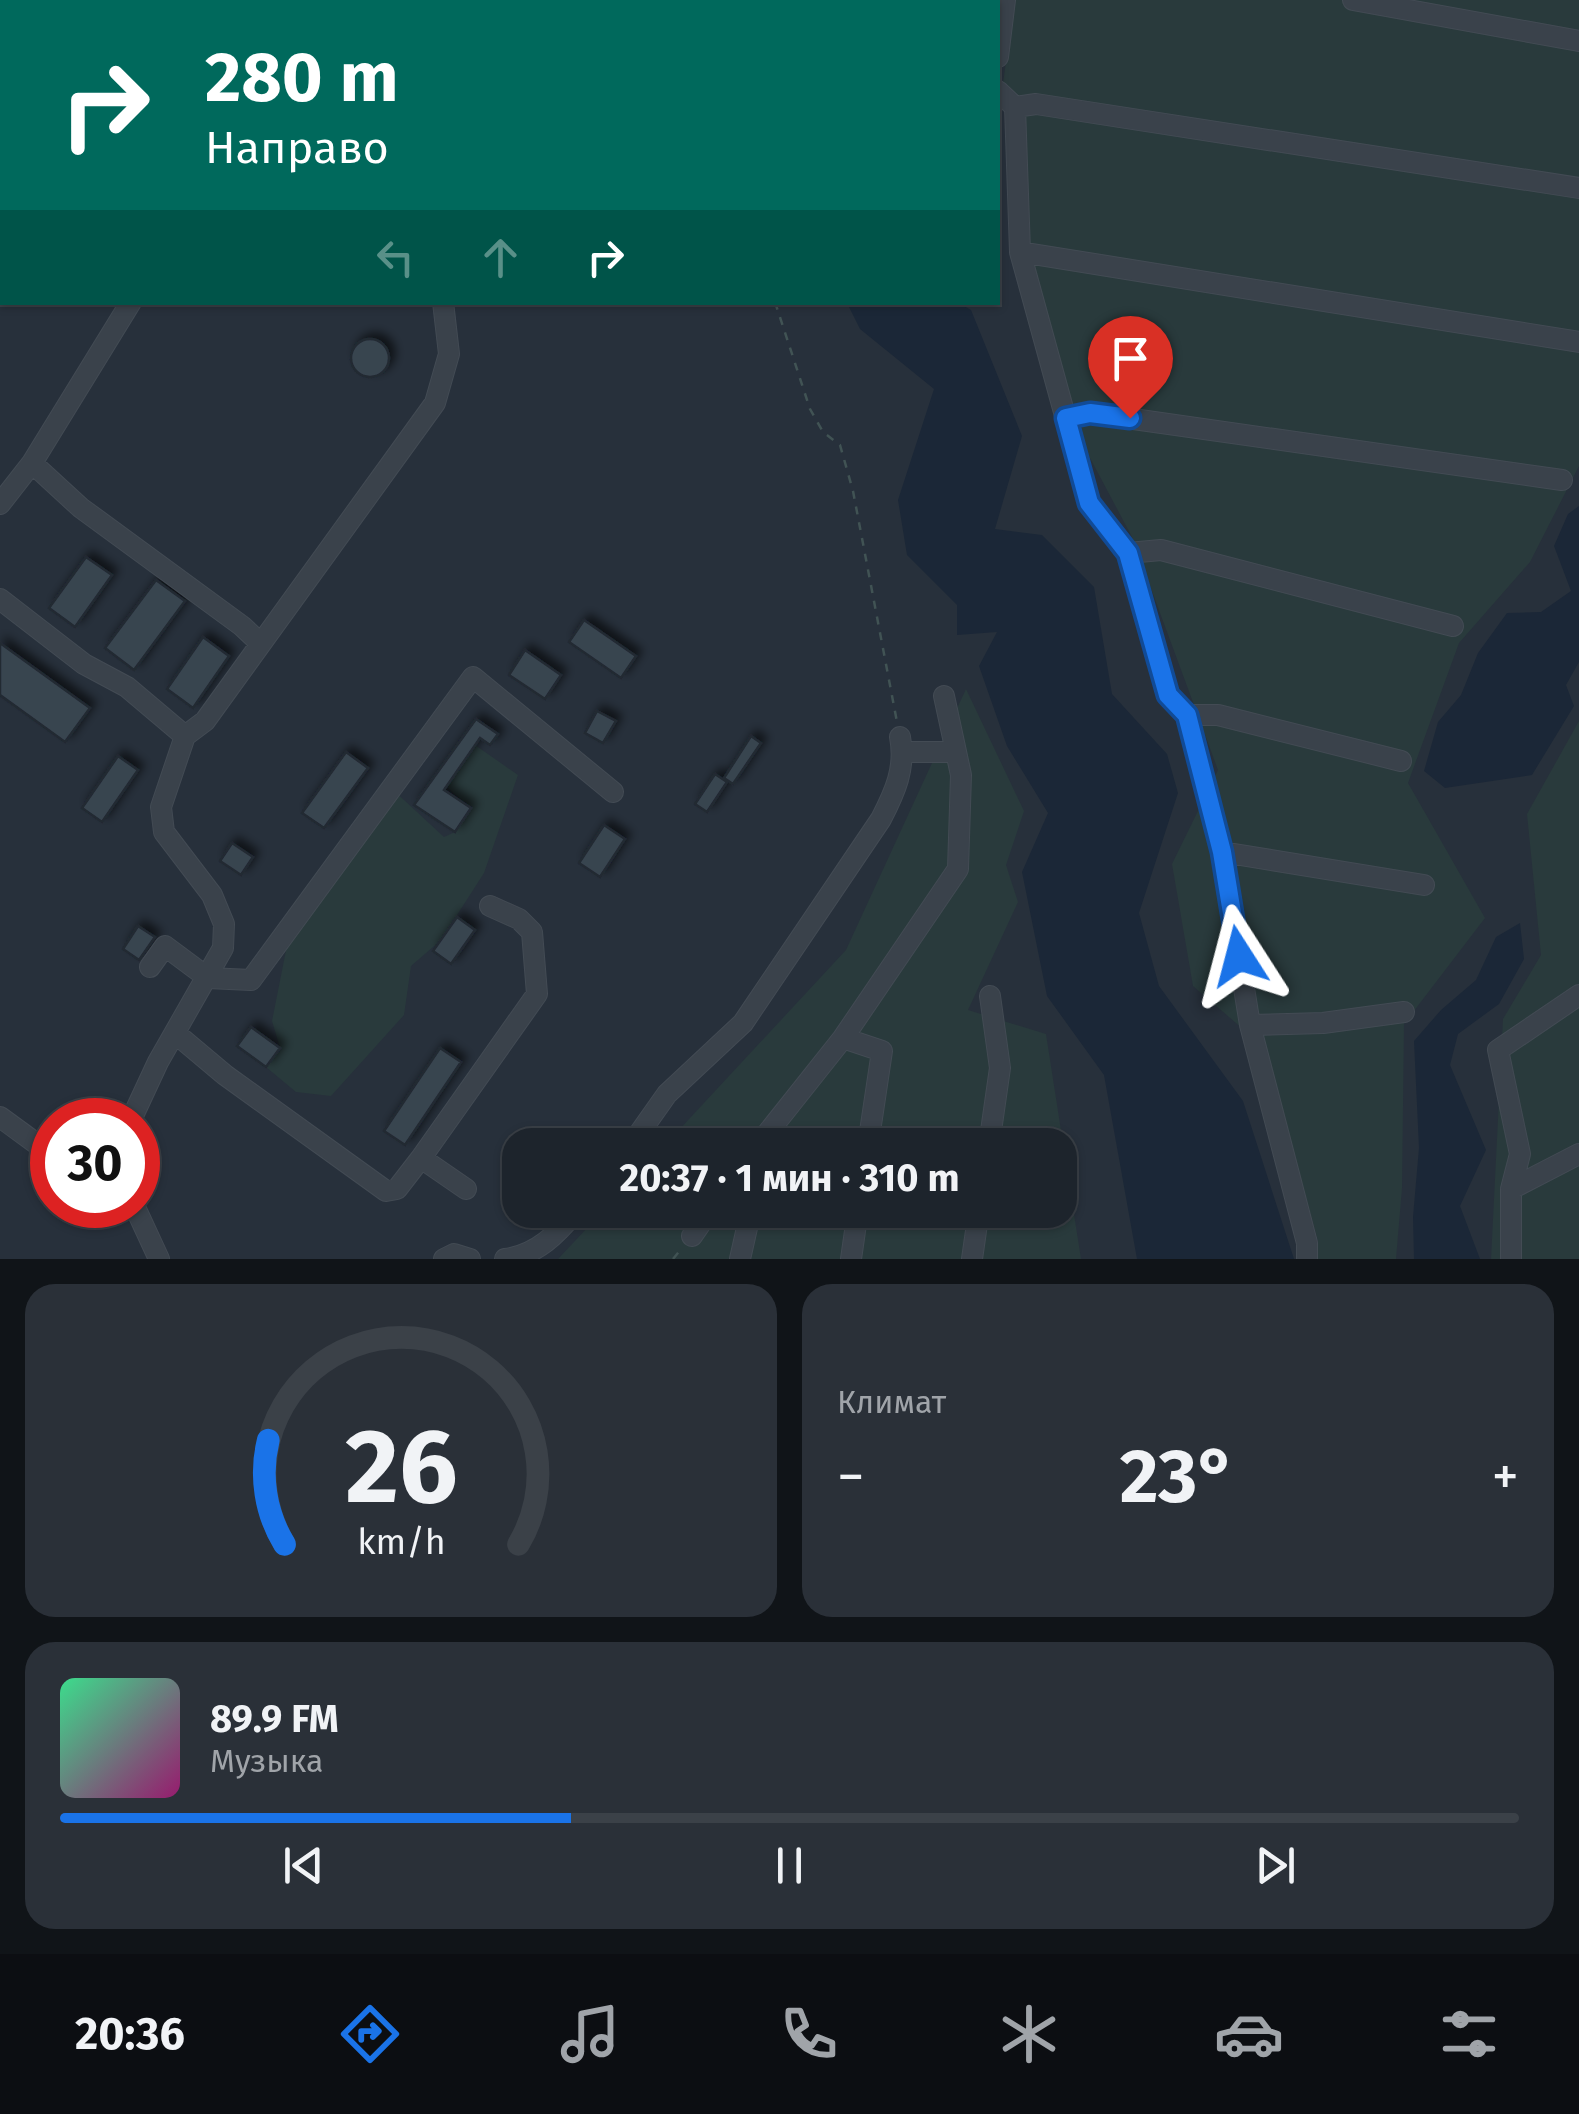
<!DOCTYPE html>
<html lang="ru">
<meta charset="utf-8">
<style>
body{margin:0;font-family:"Fira Sans",sans-serif;background:#2a3038;color:#f1f3f6;height:100vh;display:flex;flex-direction:column;font-size:38px;white-space:nowrap}
*{box-sizing:border-box;margin:0}
p{font-size:32px;color:#a0a4a9}
.icon{flex:none;width:55px;height:55px;fill:none;stroke:currentColor;stroke-width:2;stroke-linecap:round;stroke-linejoin:round}
.map{position:relative;height:1259px;overflow:hidden}
.drawer{display:flex;flex-direction:column;gap:25px;padding:25px;background:#101418;flex:1}
.drawer>*{flex:none}
.banner{position:absolute;left:0px;top:0px;width:1000px;height:305px;box-shadow:0 2px 8px #0004,0 0 0 2px #3b4148;background:#00695c;color:#fff;overflow:hidden}
.speed{position:absolute;left:30px;top:1098px;display:flex;gap:20px;font-size:50px;font-weight:700;text-align:center}
.speed>*{display:grid;place-content:center;width:130px;height:130px;border-radius:50%;background:#1d242c;box-shadow:0 2px 8px #0004,0 0 0 2px #3b4148;line-height:1}
.speed .limit{border:15px solid #d22;background:#fff;color:#111}
.pin{position:absolute;display:grid;place-items:center;width:85px;height:85px;color:#fff;margin:-102px -42px;border-radius:50% 50% 50% 0;rotate:-45deg;box-shadow:0 0 10px #0007}
.pin .icon{rotate:45deg}
.me{position:absolute;width:110px;margin:-55px;rotate:351deg;stroke-linejoin:round;filter:drop-shadow(0 0 8px #0008)}
.turn{display:flex;align-items:center;gap:35px;height:210px;padding:0 40px;font-size:45px}
.turn .icon{width:130px;height:130px;stroke-width:2.5}
.turn b{display:block;font-size:70px;line-height:85px}
.lanes{display:flex;align-items:center;height:95px;padding:0 40px;background:#0003;justify-content:center;gap:50px;direction:ltr}
.lanes .off{opacity:.35}
.big{font-size:75px;font-weight:700;line-height:1.1}
.drawer .widget{flex:1;display:flex;flex-direction:column;justify-content:center;gap:15px;min-width:0;padding:0 35px;border-radius:30px;background:#2a3038}
.drawer .dial{align-items:center;gap:0}
.dial svg{height:260px;overflow:visible;fill:none;stroke:#3b4148;stroke-width:7;stroke-linecap:round;text-anchor:middle}
.dial text{fill:#f1f3f6;stroke:none}
.song{display:flex;align-items:center;gap:30px}
.cover{width:120px;height:120px;border-radius:15px;background:linear-gradient(135deg,hsl(150 70% 55%),hsl(320 70% 35%))}
.played{height:10px;border-radius:5px;background:linear-gradient(90deg,#1a73e8 35%,#3b4148 35%)}
.keys{display:flex;justify-content:space-around;direction:ltr}
.heat{display:flex;justify-content:space-between;align-items:center;font-size:55px;direction:ltr}
.drawer .tiles{flex:1;display:grid;gap:25px;grid-template-columns:1fr 1fr}
.widget:last-child{grid-column:span 2}
.trip{position:absolute;left:502px;top:1128px;width:575px;height:100px;border-radius:30px;background:#1d242c;box-shadow:0 2px 8px #0004,0 0 0 2px #3b4148;font-weight:700;line-height:100px;text-align:center}
.menu{display:flex;height:160px;justify-content:space-around;align-items:center;background:#0c0e12;color:#a0a4a9}
.menu .icon{width:70px;height:70px}
.menu .current{color:#1a73e8}
.menu b{font-size:45px;color:#f1f3f6}
.map>svg:first-child{display:block}
.green{fill:#293a3c}
.water{fill:#1b2737}
.building{fill:#394450;stroke:#212932;stroke-width:2.5;filter:url(#shadow)}
.lines{fill:none;stroke-linecap:round;stroke-linejoin:round}
.minor-casing{stroke:#434b54;stroke-width:22}
.path{stroke:#415354;stroke-width:2.5;stroke-dasharray:8 8;stroke-linecap:butt}
.minor{stroke:#3a424b;stroke-width:20}
.route-casing{stroke:#114b97;stroke-width:25}
.route{stroke:#1a73e8;stroke-width:18}
</style>
<div class="map">
<svg width="1579" height="1259" viewBox="0 0 1579 1259">
<defs>
<filter id="shadow"><feDropShadow dx="5.5" dy="-5.5" stdDeviation="5" flood-color="#0009"/></filter>
</defs>
<rect width="100%" height="100%" fill="#27303b"/>
<path class="green" d="M1014,0H1579V466L1530,562L1459,643L1408,783L1485,918L1404,1024L1402,1188L1396,1259H1317L1318,1241L1265,1048L1193,986L1172,864L1218,770L1132,537L1081,441L1031,273L1024,101L1003,84Z
M966,689L1024,811L1006,865L1018,902L968,1010L1046,1034L1081,1259H558L604,1210H1060V1145H665L846,950Z
M1579,721V1259H1491L1503,1019L1541,955L1527,814Z
M475,745L518,775L484,873L441,940L411,966L404,1015L331,1096L296,1092L266,1067L280,1048L272,1021L291,925L391,788L444,837L455,832L471,808L446,786Z"/>
<path class="water" d="M847,303H959L971,310L1022,436L995,529L1042,535L1094,587L1112,694L1167,754L1178,793L1139,913L1159,986L1243,1101L1294,1259H1137L1104,1075L1047,996L1022,872L1048,813L1007,746L979,666L997,632L957,635V605L907,555L898,500L934,389L860,329Z
M1579,506V662L1566,685L1574,706L1532,775L1445,788L1424,771L1438,722L1461,695L1478,653L1507,613L1541,612L1571,591L1554,546L1568,514Z
M1520,923L1524,959L1499,1004L1458,1034L1450,1065L1486,1150L1460,1206L1480,1259H1414L1413,1217L1419,1148L1414,1041L1441,1010L1476,980L1496,937Z"/>
<path class="building" d="M351 358a19 19 0 1 1 38 0a19 19 0 1 1-38 0Z
M86,557L112,575L75,627L49,608Z
M156,580L185,601L134,670L105,648Z
M584,620L636,656L621,678L569,642Z
M203,637L229,656L193,708L167,689Z
M0,643L90,708L65,742L0,695Z
M525,650L561,675L545,699L509,675Z
M597,711L616,721L603,743L585,733Z
M476,719L498,734L490,745L480,738L444,790L471,808L455,832L414,805Z
M751,736L761,743L733,784L724,778Z
M346,752L368,768L324,828L302,813Z
M118,756L138,770L102,822L82,808Z
M715,774L727,782L707,812L695,804Z
M604,825L625,839L600,877L579,863Z
M232,843L253,857L241,875L220,861Z
M457,917L475,930L451,964L433,951Z
M138,926L155,937L139,960L123,949Z
M251,1027L280,1048L266,1067L237,1046Z
M440,1048L461,1062L405,1145L384,1131Z"/>
<g class="lines">
<defs>
<path id="minor" d="M1353,0L1579,41
M0,40L2,50
M998,57L1005,0
M998,91L1015,107L1020,252L1089,503L1128,553L1168,695L1187,715L1222,852L1250,1025L1307,1243V1259
M1015,107L1036,104L1579,188
M1020,252L1579,342
M1066,418L1091,413L1562,480
M32,463L81,508L242,626L260,643
M0,504L32,463L131,302
M1128,553L1161,550L1453,626
M0,599L84,664L127,687L185,736
M1187,715H1218L1401,761
M903,752H956
M1222,852L1424,885
M150,967L165,946L208,978L251,980L473,677L613,792
M1250,1025L1323,1023L1404,1012
M175,1033L225,1075L386,1191L397,1189L421,1158L466,1189
M843,1038L882,1051L868,1145
M0,1117L52,1155
M131,1120L158,1062L223,948L224,924L212,895L164,832L161,807L185,736L205,721L435,403L449,354L443,302
M631,1145L667,1094L743,1023L881,819C895,792 906,768 900,737
M758,1145L843,1038L958,869L961,775L944,696
M989,1145L1000,1068L990,996
M421,1158L537,994L532,932L519,919L490,906
M1511,1189L1579,1154
M134,1205L159,1259
M692,1236L710,1210
M444,1259L454,1254L470,1259
M505,1259C537,1255 557,1234 577,1210
M740,1259L751,1210
M851,1259L858,1210
M972,1259L979,1210
M1511,1259V1189L1520,1154L1498,1050L1579,995"/>
</defs>
<use href="#minor" class="minor-casing"/>
<path class="path" d="M680,0L681,2
M775,302L810,409L823,432L840,445L853,491L897,722
M673,1259L682,1248"/>
<use href="#minor" class="minor"/>
</g>
<g class="lines">
<defs>
<path id="route" d="M1130,418L1090,413L1066,418L1089,503L1128,553L1168,695L1187,715L1222,852L1239,956"/>
</defs>
<use href="#route" class="route-casing"/>
<use href="#route" class="route"/>
</g>
</svg>
<div class="speed"><div class="limit">30</div></div>
<div class="pin" style="left:1130px;top:418px;background:#d93025"><svg class="icon" aria-label="arrive" viewBox="0 0 24 24"><path d="M6 21V4h12l-3 4 3 4H6"/></svg></div>
<svg class="me" style="left:1239px;top:956px" viewBox="-20 -20 40 40"><path d="M0-17L14 15 0 8-14 15z" fill="#1a73e8" stroke="#fff" stroke-width="4"/></svg>
<div class="trip">20:37 · 1 мин · 310 m</div>
<div class="banner">
<div class="turn"><svg class="icon" aria-label="right" viewBox="0 0 24 24"><path d="M7 20v-9h11M14 6l5 5-5 5"/></svg><div><b>280 m</b>Направо</div></div>
<div class="lanes"><svg class="icon off" aria-label="left" viewBox="0 0 24 24"><path d="M17 20v-9H6M10 6l-5 5 5 5"/></svg><svg class="icon off" aria-label="ahead" viewBox="0 0 24 24"><path d="M12 20V5M6 11l6-6 6 6"/></svg><svg class="icon" aria-label="right" viewBox="0 0 24 24"><path d="M7 20v-9h11M14 6l5 5-5 5"/></svg></div>
</div>
</div>
<section class="drawer">
<div class="tiles">
<div class="widget dial"><svg viewBox="0 0 100 80">
<path d="M14 69A42 42 0 1 1 86 69"/>
<path d="M14 69A42 42 0 0 1 9 37" stroke="#1a73e8"/>
<text x="50" y="56" font-size="32" font-weight="700">26</text>
<text x="50" y="72" font-size="11">km/h</text>
</svg></div>
<div class="widget"><p>Климат</p>
<div class="heat"><a>−</a><b class="big">23°</b><a>+</a></div>
</div>
<div class="widget">
<div class="song"><i class="cover"></i><div><b>89.9 FM</b><p>Музыка</p></div></div>
<div class="played"></div>
<div class="keys"><svg class="icon" aria-label="previous" viewBox="0 0 24 24"><path d="M18 5L8 12l10 7zM5 5v14"/></svg><svg class="icon" aria-label="pause" viewBox="0 0 24 24"><path d="M8 5v14M16 5v14"/></svg><svg class="icon" aria-label="next" viewBox="0 0 24 24"><path d="M6 5l10 7-10 7zM19 5v14"/></svg></div>
</div>
</div>
</section>
<nav class="menu">
<b>20:36</b>
<svg class="icon current" aria-label="directions" viewBox="0 0 24 24"><path d="M12 3l9 9-9 9-9-9zM9 14v-3h6M13 9l2 2-2 2"/></svg>
<svg class="icon" aria-label="music" viewBox="0 0 24 24"><path d="M9 18V5l10-2v13"/><circle cx="6" cy="18" r="3"/><circle cx="16" cy="16" r="3"/></svg>
<svg class="icon" aria-label="phone" viewBox="0 0 24 24"><path d="M5 4h4l2 5-3 2q2 4 5 5l2-3 5 2v4C11 20 4 13 5 4z"/></svg>
<svg class="icon" aria-label="climate" viewBox="0 0 24 24"><path d="M12 3v18M4 7l16 10M4 17L20 7"/></svg>
<svg class="icon" aria-label="car" viewBox="0 0 24 24"><path d="M5 17H2v-5l4-1 3-4h7l3 4 3 1v5h-3M9 17h6M6 11h13"/><circle cx="7" cy="17" r="2"/><circle cx="17" cy="17" r="2"/></svg>
<svg class="icon" aria-label="filters" viewBox="0 0 24 24"><path d="M4 7h16M4 17h16"/><circle cx="9" cy="7" r="2"/><circle cx="15" cy="17" r="2"/></svg>
</nav>
